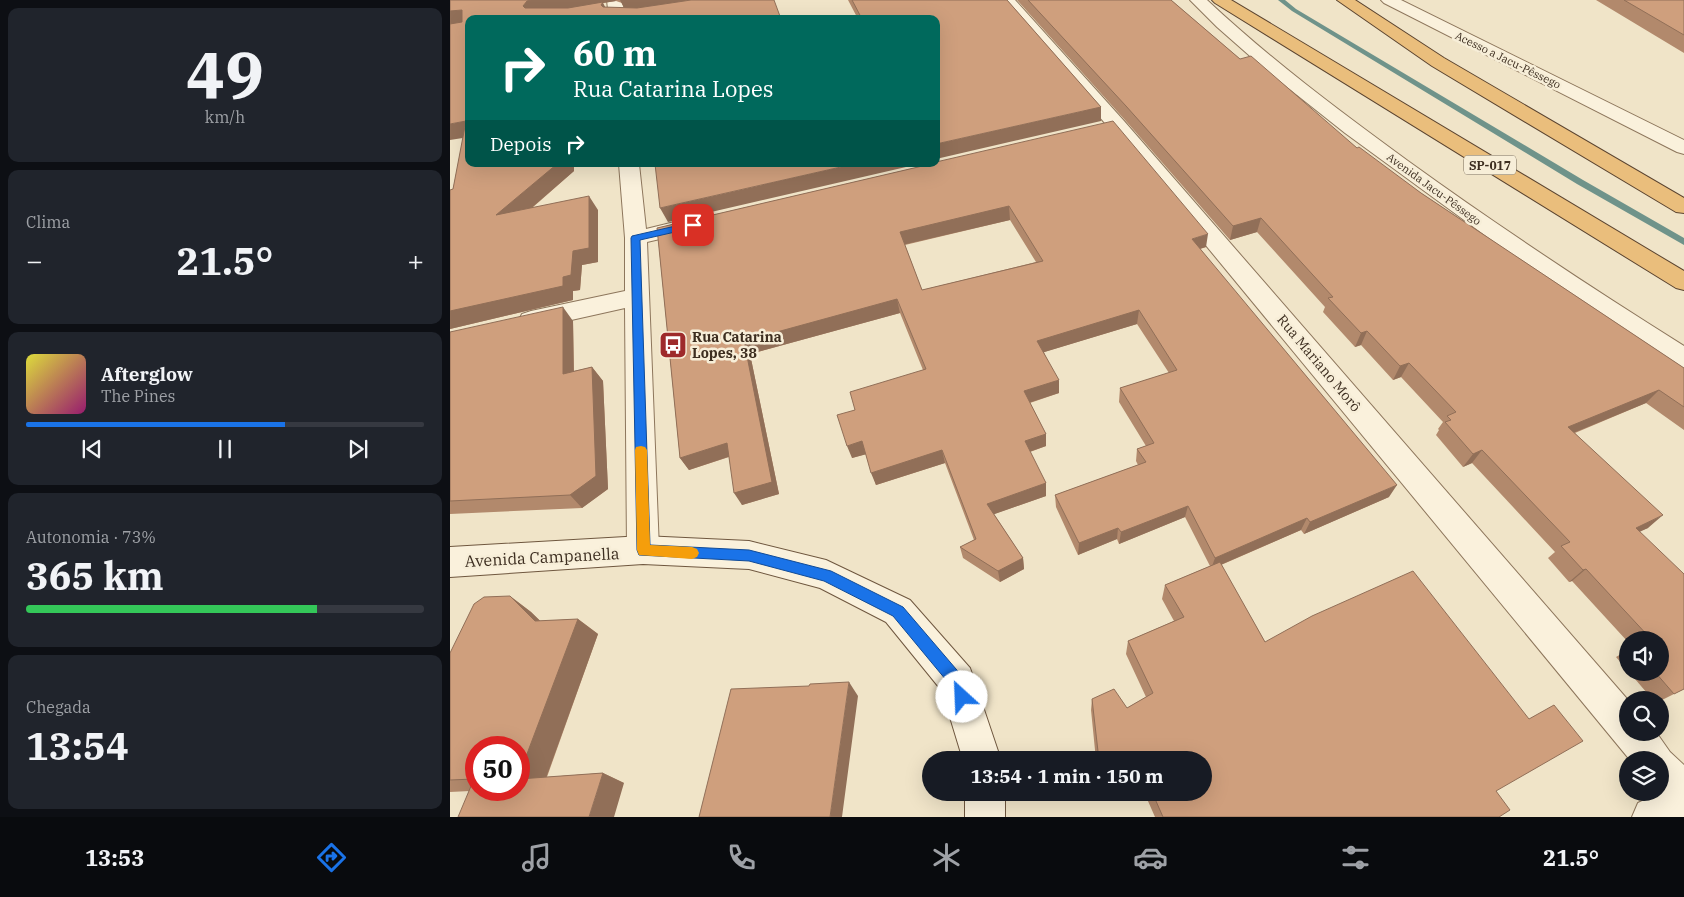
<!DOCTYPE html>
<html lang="pt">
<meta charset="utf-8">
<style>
body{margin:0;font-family:"IBM Plex Serif",serif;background:#20242c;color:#f1f3f6;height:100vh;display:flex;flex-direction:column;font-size:19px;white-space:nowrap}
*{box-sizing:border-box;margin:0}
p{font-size:16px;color:#9ea1a6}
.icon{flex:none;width:28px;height:28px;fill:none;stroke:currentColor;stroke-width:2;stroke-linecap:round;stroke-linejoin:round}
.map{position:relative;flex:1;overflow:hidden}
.panel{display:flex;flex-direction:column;gap:8px;padding:8px;background:#0d0f14;width:450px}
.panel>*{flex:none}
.banner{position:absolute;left:15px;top:15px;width:475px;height:152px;border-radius:10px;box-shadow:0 5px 20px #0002;background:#00695c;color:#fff;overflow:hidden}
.buttons{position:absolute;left:1169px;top:631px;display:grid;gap:10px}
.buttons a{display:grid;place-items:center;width:50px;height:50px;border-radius:50%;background:#171b24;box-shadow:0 5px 20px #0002;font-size:25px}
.speed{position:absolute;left:15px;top:736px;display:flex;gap:10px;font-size:25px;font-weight:700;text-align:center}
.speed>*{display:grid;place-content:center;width:65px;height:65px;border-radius:50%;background:#171b24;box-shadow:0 5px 20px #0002;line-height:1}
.speed .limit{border:8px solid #d22;background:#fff;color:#111}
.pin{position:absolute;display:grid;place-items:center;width:42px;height:42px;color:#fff;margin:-21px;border-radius:10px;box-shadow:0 2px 8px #0006}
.me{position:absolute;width:55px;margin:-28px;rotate:335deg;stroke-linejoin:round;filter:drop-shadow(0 0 4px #0008)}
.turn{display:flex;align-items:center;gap:18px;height:105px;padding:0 25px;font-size:22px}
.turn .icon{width:65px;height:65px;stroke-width:2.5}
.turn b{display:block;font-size:35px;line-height:42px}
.then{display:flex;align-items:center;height:48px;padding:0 25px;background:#0003;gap:10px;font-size:19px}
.big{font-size:38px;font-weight:700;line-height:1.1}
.panel .widget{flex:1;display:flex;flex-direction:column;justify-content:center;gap:8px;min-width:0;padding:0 18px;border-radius:10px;background:#20242c}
.panel .dial{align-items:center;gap:0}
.dial b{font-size:65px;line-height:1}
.song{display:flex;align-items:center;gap:15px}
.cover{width:60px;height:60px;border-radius:8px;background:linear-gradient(135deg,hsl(60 70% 55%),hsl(320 70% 35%))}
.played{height:5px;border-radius:2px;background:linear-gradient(90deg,#1a73e8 65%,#363941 65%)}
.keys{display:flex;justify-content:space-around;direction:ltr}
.heat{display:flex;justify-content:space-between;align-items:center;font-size:28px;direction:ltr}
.charge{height:8px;border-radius:4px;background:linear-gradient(90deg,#34c759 73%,#363941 0)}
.trip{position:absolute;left:472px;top:751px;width:290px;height:50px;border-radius:25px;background:#171b24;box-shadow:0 5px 20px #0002;font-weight:700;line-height:50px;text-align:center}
.tabs{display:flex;height:80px;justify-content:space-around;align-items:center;background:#090b0e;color:#9ea1a6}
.tabs .icon{width:35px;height:35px}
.tabs .active{color:#1a73e8}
.tabs b{font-size:22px;color:#f1f3f6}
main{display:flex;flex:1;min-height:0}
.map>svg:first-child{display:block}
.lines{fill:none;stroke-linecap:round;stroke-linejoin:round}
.stream{fill:#6f938a;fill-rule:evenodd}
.minor-casing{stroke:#8d765c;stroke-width:2}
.tertiary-casing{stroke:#8d765c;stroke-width:2}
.secondary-casing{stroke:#6f573f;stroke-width:2}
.trunk-casing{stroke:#5b4430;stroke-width:2}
.minor{fill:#faf1dc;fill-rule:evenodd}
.tertiary{fill:#faf1dc;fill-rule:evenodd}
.secondary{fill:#faf1dc;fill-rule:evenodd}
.trunk{fill:#eabe7c;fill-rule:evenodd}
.wall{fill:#b2896c;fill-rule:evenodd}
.shaded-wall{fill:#916f58}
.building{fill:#cf9f7d;stroke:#916f58;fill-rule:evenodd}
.route{fill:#1a73e8;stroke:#114b97}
.slow{fill:#f59e0b}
.labels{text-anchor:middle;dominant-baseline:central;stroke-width:5;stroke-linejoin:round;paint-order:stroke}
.far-street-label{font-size:11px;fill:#3d2e20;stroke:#f7eed8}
.shield{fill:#f7eed8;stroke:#756857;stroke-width:1}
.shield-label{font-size:12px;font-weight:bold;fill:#3d2e20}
.poi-label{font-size:14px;font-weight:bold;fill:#3d2e20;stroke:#f7eed8;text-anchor:start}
.street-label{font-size:14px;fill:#3d2e20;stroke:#f7eed8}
.near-street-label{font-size:16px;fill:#3d2e20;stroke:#f7eed8}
</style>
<main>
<section class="panel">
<div class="widget dial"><b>49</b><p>km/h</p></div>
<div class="widget"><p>Clima</p>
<div class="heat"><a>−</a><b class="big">21.5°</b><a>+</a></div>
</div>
<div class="widget">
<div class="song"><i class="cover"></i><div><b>Afterglow</b><p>The Pines</p></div></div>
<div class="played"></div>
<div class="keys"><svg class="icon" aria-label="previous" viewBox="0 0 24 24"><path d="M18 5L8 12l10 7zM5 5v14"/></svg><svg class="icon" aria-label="pause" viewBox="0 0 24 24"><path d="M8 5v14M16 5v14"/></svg><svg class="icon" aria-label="next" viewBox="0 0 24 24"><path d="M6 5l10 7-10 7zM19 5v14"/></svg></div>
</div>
<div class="widget"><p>Autonomia · 73%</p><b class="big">365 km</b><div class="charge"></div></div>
<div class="widget"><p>Chegada</p><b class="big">13:54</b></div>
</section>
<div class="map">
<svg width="1234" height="817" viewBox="0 0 1234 817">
<rect width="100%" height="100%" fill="#f0e4c8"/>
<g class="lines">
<path class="stream" d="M828,0H835L846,9L1133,180L1234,238V245L1127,184L842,11Z"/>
<defs>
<path id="minor" d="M157,0H173L175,19H159Z
M549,0H565L674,121L1178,700V732H1206L1220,752L1234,765V815L1220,809L1206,792H1210V760H1180L660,129Z
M169,164H189L196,229L245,217L253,219L256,224L253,229L197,242L209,550L204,560L193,564L182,560L177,550L175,308L81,329L72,326L69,320L72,314L81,311L175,291V238Z"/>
<path id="tertiary" d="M740,0H757C820,59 888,110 958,161C1048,226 1140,287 1234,346V369L1225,366L1051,247L895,133L817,71L767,27Z
M931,0H951L1234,140V154L1227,152L934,3Z
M1234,781V817H1182L1188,803Z"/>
<path id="secondary" d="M193,536L299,541L376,560L460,600L520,668L551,760H513L492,691L436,622L370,588L299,569L193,564L0,577V547Z
M515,792H555V817H515Z"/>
<path id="trunk" d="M762,0H781L1234,271V290L1226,288L765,3Z
M887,0H905L994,58L1234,198V213L1226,212L982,66Z"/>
</defs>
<use href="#minor" class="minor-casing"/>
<use href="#tertiary" class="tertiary-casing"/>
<use href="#secondary" class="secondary-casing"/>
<use href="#trunk" class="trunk-casing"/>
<use href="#minor" class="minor"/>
<use href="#tertiary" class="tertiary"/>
<use href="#secondary" class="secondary"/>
<use href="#trunk" class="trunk"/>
</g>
<path class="wall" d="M0,0H324L19,19L124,171L82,208L148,210V262L132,265L130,290L123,291V300L0,329V190L3,189L13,138ZM166,1L172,3L174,8L155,7L153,3Z
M398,0H557L651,107V121L486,19H408Z
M567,0H721L790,59L907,148L971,193L1234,368V430L1196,403L1125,433L1198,528L1190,531L1234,689L1210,701V700H1203L1179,672H1210V640H1178V642L1122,581L1119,582L1098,558L1105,552L1022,463L1013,467L986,435L989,430L988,429L993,422L951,377L943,380L911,345L905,347L873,312L875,307L807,232L780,240L675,120Z
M1146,0H1234V53Z
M481,164L756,247L750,249L939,497L854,534L851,530L771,565L815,642L1046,791L1049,817H705L694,792H754V760H646L641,710L642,699L677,708L696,697L676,654L678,641L724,621L712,599L715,585L760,566L735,517L669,544L667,539L628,555L606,507L605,495L688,465L686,461L687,449L696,446L669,402L670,388L719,373L687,324L594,352L609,393L580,403L596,434V446L580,452L596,483V496L544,514L573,558L574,569L550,582L513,558L510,547L524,540L495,463L426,485L416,454L402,458L405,410L473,370L450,313L300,354L329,494L292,505L279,457L239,470L230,458L207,228ZM560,220L586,262L472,290L455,245Z
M123,321L124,371L142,367L153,381L158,489L132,508L0,514V332Z
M60,596L81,612L90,621L128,619L148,634L97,777L153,773L174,783L0,792V653Z
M1178,650V671L1166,657Z"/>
<path class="shaded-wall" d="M81,0H165L166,1L153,3L159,15L83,14L73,6L77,1Z
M170,0H241L175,10Z
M12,10L19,20L0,26V11Z
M651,107V121L486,159V144Z
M16,121L19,137L0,140V124Z
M107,164H124V171L57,229L46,215Z
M404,164H469L218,222L210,208Z
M139,196L148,210V262L132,265L130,290L123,291V300L0,329V311L113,277L123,251Z
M559,206L560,220L452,245L450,232Z
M811,218L807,232L780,240L783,226Z
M758,234L756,247L739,252L742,239Z
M447,299L450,313L300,354L329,494L292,505L284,493L294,341Z
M113,307L123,321L124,388L113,374Z
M689,310L687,324L588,354L587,341Z
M917,331L911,345L905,347L911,333Z
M959,363L951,377L943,380L950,366Z
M142,367L153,381L158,489L132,508L120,495Z
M609,380V393L575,404L574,391Z
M1209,390L1196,403L1106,440L1118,427Z
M596,434V446L576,453L575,441Z
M412,441L417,454L402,458L397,446Z
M277,443L284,455L239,470L230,458Z
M492,450L495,463L426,485L421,473Z
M1032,450L1022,463L1013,467L1023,454Z
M596,483V496L539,516L537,504Z
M947,485L939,497L854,534L860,522Z
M738,506L735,517L669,544L671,532Z
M1213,515L1198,528L1172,540L1186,528Z
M857,518L851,530L761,569L765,558Z
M668,528L667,539L628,555L629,543Z
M573,558L574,569L550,582L548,571Z
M1136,569L1122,581L1119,582L1133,570Z
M60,596L81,612L106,636L85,621Z
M128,619L148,634L92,789L69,779V775Z
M399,682L408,696L392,817H380Z
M153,773L174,783L164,817H139Z
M652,792H666L651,800Z"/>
<path class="building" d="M0,0H81L77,1L73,6L75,8H118L153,2L151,5L153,7L187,8L241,0H324L331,19H19V164H107L46,215L139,196V248L123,251L121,275L113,277V286L0,311V190L3,189L16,121L0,124V24L12,22V10L0,11Z
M402,0H557L651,107L486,144V19H412Z
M578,0H721L790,59L801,56L907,148L909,147L971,193L1234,368V407L1209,390L1118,427L1213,515L1186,528L1234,574V689L1224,694L1205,672H1210V640H1196L1200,638L1136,569L1133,570L1111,546L1120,542L1032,450L1023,454L995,422L1001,420L997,416L1006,412L959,363L950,366L917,331L911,333L878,298L883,297L811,218L783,226L676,106Z
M1174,0H1234V35Z
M663,121L758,234L742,239L947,485L860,522L857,518L765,558L738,506L671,532L668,528L629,543L605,495L696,462L687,449L704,443L670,388L727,370L689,310L587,341L609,380L574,391L596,434L575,441L596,483L537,504L573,558L548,571L510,547L526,539L492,450L421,473L412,441L397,446L387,415L405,410L400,392L476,369L447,299L294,341L322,482L284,493L277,443L230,458L207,228L481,164H486V162ZM559,206L593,261L472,290L450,232Z
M205,164H404L210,208Z
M113,307V374L142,367L146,476L120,495L0,501V332Z
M770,562L815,642L862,616L963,571L1079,719L1104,705L1133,741L1046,791L1060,810L1049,817H713L702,792H754V760H649L642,699L664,689L677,708L703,693L678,641L734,617L715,585Z
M60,596L85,621L128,619L69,775V748H26V790H69V779L153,773L139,817H8L24,779L0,780V653L24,604L34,597Z
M399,682L380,817H249L281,689L359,686L360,684Z"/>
<path class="route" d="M243,222L248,225L247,227L190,240L200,545L299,550L381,571L453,607L512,676L520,697L517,702L512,705L507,702L501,686L443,616L374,581L299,561L189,555L187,550L181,238L182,236Z"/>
<path class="slow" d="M191,446L195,447L197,450L200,545L242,547L247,549L249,553L247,557L242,559L189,555L187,550L185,450L186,447Z"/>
<defs>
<symbol id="bus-square" viewBox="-11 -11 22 22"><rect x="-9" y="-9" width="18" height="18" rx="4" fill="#9e2a2b" stroke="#f7eed8"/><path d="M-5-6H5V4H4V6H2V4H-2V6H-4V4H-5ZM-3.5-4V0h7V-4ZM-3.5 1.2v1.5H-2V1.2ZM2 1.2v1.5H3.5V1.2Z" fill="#fff"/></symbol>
</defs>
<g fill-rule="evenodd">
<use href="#bus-square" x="207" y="329" width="32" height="32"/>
</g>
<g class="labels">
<g class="far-street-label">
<text transform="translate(1058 60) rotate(26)">Acesso a Jacu-Pêssego</text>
<text transform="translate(984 189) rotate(36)">Avenida Jacu-Pêssego</text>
</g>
<rect class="shield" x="1014" y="155.5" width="52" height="19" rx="4"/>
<g class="shield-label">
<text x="1040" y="165">SP-017</text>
</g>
<g class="poi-label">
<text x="242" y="337">Rua Catarina<tspan x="242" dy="16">Lopes, 38</tspan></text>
</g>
<g class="street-label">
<text transform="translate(869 363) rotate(50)">Rua Mariano Morô</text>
</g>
<g class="near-street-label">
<text transform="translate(92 557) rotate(-3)">Avenida Campanella</text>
</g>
</g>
</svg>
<div class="buttons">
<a><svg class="icon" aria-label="sound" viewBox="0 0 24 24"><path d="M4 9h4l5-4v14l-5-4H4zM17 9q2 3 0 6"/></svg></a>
<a><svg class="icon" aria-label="search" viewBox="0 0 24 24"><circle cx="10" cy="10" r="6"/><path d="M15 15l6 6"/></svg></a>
<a><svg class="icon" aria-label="layers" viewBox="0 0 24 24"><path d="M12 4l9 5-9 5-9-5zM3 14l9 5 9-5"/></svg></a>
</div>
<div class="speed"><div class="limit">50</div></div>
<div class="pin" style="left:243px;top:225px;background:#d93025"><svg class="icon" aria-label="arrive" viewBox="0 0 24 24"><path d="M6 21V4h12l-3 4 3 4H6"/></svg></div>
<svg class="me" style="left:512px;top:697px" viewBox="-20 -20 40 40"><circle r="19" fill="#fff"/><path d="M0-13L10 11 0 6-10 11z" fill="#1a73e8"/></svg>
<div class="trip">13:54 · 1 min · 150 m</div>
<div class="banner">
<div class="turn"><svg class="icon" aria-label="right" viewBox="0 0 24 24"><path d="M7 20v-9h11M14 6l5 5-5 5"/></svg><div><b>60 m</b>Rua Catarina Lopes</div></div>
<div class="then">Depois<svg class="icon" aria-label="right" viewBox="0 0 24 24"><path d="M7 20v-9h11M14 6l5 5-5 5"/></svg></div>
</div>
</div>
</main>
<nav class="tabs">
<b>13:53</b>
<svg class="icon active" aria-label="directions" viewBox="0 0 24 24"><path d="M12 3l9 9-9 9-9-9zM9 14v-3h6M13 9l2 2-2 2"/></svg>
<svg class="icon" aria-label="music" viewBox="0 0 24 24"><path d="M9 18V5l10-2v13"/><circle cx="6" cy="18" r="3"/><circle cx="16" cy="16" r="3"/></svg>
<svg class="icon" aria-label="phone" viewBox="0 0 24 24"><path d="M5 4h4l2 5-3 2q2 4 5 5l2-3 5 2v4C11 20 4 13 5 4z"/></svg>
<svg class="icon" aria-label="climate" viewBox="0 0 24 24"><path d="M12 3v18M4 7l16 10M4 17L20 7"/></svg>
<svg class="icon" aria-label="car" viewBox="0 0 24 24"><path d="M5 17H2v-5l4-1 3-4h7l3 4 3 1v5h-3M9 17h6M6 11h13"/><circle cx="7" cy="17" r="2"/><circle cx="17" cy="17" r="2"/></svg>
<svg class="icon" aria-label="filters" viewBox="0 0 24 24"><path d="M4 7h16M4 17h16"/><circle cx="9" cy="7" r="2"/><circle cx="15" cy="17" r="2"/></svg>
<b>21.5°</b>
</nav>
